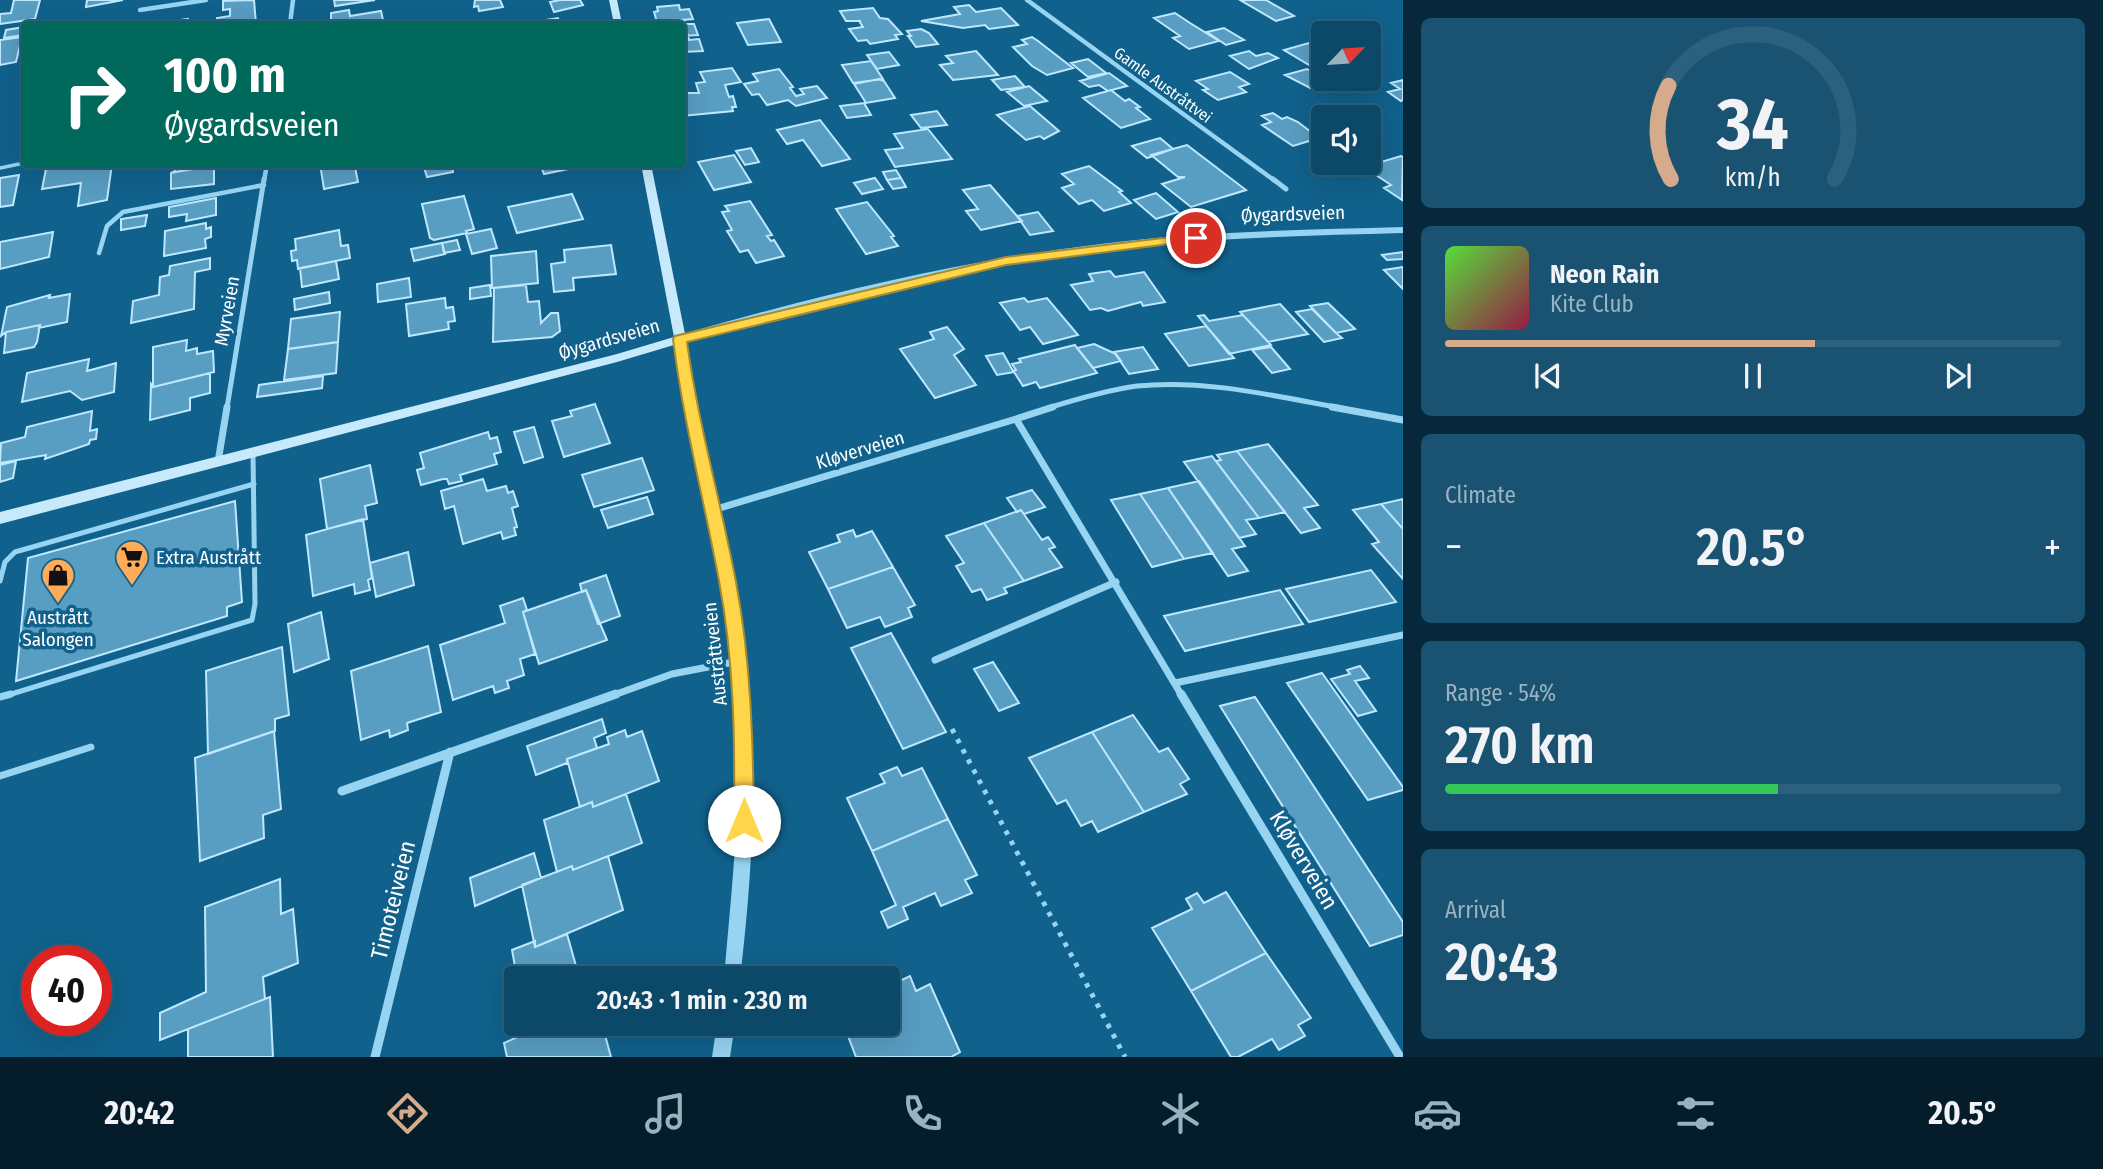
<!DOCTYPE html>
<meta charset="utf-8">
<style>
body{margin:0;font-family:"Fira Sans Condensed",sans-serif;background:#1a5371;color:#f1f3f6;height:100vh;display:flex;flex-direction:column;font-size:26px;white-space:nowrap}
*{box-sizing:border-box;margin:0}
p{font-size:23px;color:#9ab2c0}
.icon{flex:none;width:38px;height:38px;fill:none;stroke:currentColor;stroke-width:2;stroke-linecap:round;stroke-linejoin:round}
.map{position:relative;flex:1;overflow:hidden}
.panel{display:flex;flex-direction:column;gap:18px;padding:18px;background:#07283a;width:700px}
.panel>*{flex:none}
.top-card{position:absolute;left:21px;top:21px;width:665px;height:147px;border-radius:7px;box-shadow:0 7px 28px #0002,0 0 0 2px #2c617d;background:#00695c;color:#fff;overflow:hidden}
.needle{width:46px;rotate:65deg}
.fabs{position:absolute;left:1311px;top:21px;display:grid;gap:14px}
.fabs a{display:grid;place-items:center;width:70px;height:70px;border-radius:7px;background:#0c4969;box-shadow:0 7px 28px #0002,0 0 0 2px #2c617d;font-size:35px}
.speed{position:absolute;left:21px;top:945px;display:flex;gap:14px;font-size:35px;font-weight:700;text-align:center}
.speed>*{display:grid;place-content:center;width:91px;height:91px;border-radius:50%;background:#0c4969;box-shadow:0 7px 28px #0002,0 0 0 2px #2c617d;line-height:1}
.speed .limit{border:10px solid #d22;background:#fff;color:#111}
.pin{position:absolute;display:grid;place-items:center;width:60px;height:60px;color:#fff;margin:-30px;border:4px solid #fff;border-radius:50%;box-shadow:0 2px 7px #0007}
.me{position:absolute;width:77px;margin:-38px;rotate:0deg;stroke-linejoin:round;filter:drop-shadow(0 0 5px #0008)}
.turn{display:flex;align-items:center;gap:24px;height:147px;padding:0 28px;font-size:32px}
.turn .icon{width:91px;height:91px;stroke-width:2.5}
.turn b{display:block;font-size:49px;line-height:60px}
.big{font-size:52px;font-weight:600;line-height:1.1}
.panel .tile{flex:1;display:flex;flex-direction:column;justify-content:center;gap:10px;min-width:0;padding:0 24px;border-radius:10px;background:#1a5371}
.panel .dial{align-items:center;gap:0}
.dial svg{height:182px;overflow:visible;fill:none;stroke:#2c617d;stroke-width:7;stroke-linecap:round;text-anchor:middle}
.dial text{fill:#f1f3f6;stroke:none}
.song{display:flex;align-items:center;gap:21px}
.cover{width:84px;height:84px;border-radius:10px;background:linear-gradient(135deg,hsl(110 70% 55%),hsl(340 70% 35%))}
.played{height:7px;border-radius:4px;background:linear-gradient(90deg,#d6ab8b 60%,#2c617d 60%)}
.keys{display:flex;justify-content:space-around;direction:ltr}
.heat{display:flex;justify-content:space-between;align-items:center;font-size:38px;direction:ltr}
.charge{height:10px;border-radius:5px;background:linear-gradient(90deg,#34c759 54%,#2c617d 0)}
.trip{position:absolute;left:504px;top:966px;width:396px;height:70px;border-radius:7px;background:#0c4969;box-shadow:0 7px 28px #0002,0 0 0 2px #2c617d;font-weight:600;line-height:70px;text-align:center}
.dock{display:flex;height:112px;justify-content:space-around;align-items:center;background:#051d2a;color:#9ab2c0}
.dock .icon{width:49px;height:49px}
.dock .on{color:#d6ab8b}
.dock b{font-size:32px;color:#f1f3f6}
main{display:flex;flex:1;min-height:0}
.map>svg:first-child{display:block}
.building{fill:#589dc2;stroke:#bee8fd;stroke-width:2}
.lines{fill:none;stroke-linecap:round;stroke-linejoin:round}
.path{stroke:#97d4f2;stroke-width:5;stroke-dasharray:4.5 7;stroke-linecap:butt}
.service-far3{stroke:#97d4f2;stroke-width:3.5}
.service-far2{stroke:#97d4f2;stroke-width:4.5}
.service-far1{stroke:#97d4f2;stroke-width:5}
.service{stroke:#97d4f2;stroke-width:7}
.minor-far3{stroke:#97d4f2;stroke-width:4.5}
.minor-far2{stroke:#97d4f2;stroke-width:5}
.minor-far1{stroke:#97d4f2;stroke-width:7}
.minor{stroke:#97d4f2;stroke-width:9}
.tertiary{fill:#97d4f2;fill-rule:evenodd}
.secondary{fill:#c6e9fc;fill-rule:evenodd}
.route{fill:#ffd54a;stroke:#a68a30;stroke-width:2}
.labels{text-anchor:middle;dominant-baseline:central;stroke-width:7;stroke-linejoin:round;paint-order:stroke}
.far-street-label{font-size:16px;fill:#fff;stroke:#10618c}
.street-label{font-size:19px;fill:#fff;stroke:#10618c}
.poi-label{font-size:19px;fill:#fff;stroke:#10618c;text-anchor:start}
.near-street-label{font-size:23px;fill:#fff;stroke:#10618c}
</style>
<main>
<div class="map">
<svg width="1403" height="1057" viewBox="0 0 1403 1057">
<rect width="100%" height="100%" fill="#10618c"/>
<path class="building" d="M14,0H40L35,19L0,24V14L11,13Z
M87,0H123L86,7Z
M254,0L256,24H217V18L230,16V9L223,10V1Z
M334,0H375L335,6Z
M475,0H500L503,7L479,11L478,6L474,7Z
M560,0H580L583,5L554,12L550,2Z
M1240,0H1266L1294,16L1276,21Z
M679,5L680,10L689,9L693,19L657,22L654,12L658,11L657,7Z
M969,5L976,12L1001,8L1018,25L989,29L985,25L963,28L921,21L960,14L954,7Z
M873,8L880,18L888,19L902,34L895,35L898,39L870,44L867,40L858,41L849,29L863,27L859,21H861H846L840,11Z
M349,10L350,16L381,11L383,20L331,24V13Z
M1175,13L1190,23L1219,41L1189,49L1173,38L1180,36L1154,18Z
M558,18L560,23L552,24H519Z
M188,19V24H157L158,23Z
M769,19L781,42L748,45L737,23Z
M684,20L685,24H694L698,35L682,36V24H662L661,22Z
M24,27V35L4,38L6,30Z
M1224,28L1244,40L1226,45L1207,32Z
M921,29L929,33L938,44L916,47L908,36H911L907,31Z
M688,35L689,40L699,39L703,51L682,52V36Z
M22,37L16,62L0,65V40Z
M1032,37L1038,41L1073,68L1047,75L1032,66L1013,47L1027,44L1022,40Z
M1323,39V65L1314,68L1284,50Z
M976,51L998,75L953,80L940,65L953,63L946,56Z
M1249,51L1256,56L1268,53L1278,58L1249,69L1230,56Z
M889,52L899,65L877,69L867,55Z
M1088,59L1106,73L1088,77L1071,63Z
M871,61L883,79L853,83L842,65Z
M732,68L741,82L725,85L729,97L733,96L736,107H732L733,111L682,116V93H699L696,83L705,82L700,72Z
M779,69L793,87L790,88L796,96L804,94L800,89L817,86L827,98L796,106L788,100L767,105L759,94L752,95L744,84L758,81L753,74Z
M1307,69L1327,81L1310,88L1285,75Z
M1230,72L1249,84L1239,87L1246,92L1218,100L1203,90L1208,89L1196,81Z
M1109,73L1127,86L1108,91L1099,85L1089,87L1080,81Z
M1015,76L1025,87L1001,90L992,80Z
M879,79L884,81L895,98L866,103L854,84Z
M1403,80V100L1401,101L1388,92L1400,89L1391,83Z
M1029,86L1047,101L1024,106L1007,92Z
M1111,90L1125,101L1129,99L1140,107L1136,108L1150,119L1121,128L1083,98Z
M864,103L871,115L847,118L840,106Z
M1030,106L1059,131L1044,139L1040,136L1026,140L997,115Z
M937,111L947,125L921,128L911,115Z
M1273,113L1282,119L1287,117L1298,122L1319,138L1293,146L1262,125L1271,122L1262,116Z
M820,120L850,159L822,166L803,140L787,144L777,130Z
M928,129L952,159L895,167L885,150L903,148L894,134Z
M1160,138L1173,149L1147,158L1132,146Z
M1187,145L1246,190L1191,207L1162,184L1185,177H1178L1151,155Z
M751,148L759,162L745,165L736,151Z
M734,155L751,182L714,190L698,162Z
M1401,156L1403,157L1402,200L1384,188L1391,185L1364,167Z
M47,164H112L107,200L78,206L81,183L42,189Z
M175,164H210V166L171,173L175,171Z
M214,164V184L171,189V173Z
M320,164H360L355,167L358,182L324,189Z
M423,164H457L452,165L453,172L427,177Z
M540,164H577L578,167L544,174Z
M1089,166L1122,191L1119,192L1131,203L1104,211L1092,200L1079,204L1062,188L1074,184L1062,174Z
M896,170L901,178L887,180L883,172Z
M19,175L13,205L0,207V178Z
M875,178L883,189L862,194L854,183Z
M901,178L906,187L893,189L887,180Z
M990,185L1017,216L1022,221L981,230L966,211L978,209L963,190Z
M1156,193L1178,212L1156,219L1134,200Z
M572,194L583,219L517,233L508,207Z
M464,196L474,229L466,231L467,233L434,240L430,238L422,204Z
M216,198V215L186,221L187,214L169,217V207Z
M750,201L772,235L767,236L771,241L774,240L784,256L756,263L748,250L740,252L727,231L732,230L722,212L729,211L725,206Z
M867,202L894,236L891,237L898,246L866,254L836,209Z
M1038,212L1053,231L1030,235L1017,216Z
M147,215L145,226L121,230V219Z
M206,223V229L211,227V237L205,239L206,248L164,256L165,231Z
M491,229L497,248L472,254L466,234Z
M339,230L341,246L348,245L350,258L298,269L297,260L292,261L291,251L296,250L295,239Z
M53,232L49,257L0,269V242Z
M457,240L460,250L444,253L442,243Z
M442,243L445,254L414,261L411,249Z
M611,245L616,274L573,278L574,290L554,292L551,264L565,262L564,250Z
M536,251L538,283L492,288L491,256Z
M1403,252V259L1387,260L1382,255Z
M210,258V269L195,272L194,309L131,323L133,301L159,295L160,277L169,275L170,266Z
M336,261L339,279L302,287L300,268Z
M1403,267V289L1384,270Z
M1110,271L1115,277L1144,272L1165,302L1143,306L1141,302L1108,311L1101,308L1090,310L1071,285L1093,281L1089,274Z
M409,278L411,297L378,302L377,284Z
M490,285L491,296L470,299V288Z
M526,285L528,302L539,301L541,323L551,313H558L560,331L552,337L493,342L494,288Z
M329,292L330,303L295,310L294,299Z
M70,294L67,322L39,328L40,325L6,332L1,336L7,307L50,295L49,298Z
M445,298L446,308L453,307L455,321L448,322L449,329L409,336L406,304Z
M1024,298L1028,302L1047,298L1078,335L1043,344L1030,327L1020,330L1000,303Z
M1328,303L1355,329L1336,333L1310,306Z
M1280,304L1308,334L1268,342L1240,312Z
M1312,309L1336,333L1342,338L1324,342L1296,312Z
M340,312L338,342L288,349L291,319Z
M1204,315L1209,321L1243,315L1271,345L1229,354L1198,316Z
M40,325L37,342L34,347L4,353L6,332Z
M1206,326L1234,358L1189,366L1165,334Z
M947,327L964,349L954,355L976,385L935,398L900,349L934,339L930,332Z
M187,340L186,351L197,348V354L213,351L214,372L153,387V347Z
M338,342L336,373L284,380L288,349Z
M1094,344L1116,354L1121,361L1093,368L1077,348Z
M1075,345L1097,373L1040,388L1036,382L1023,386L1014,372L997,375L986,356L1003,353L1013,371L1016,370L1012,364L1021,362L1019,359Z
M1143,347L1158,369L1129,374L1114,352Z
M1271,347L1290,369L1272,373L1252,350Z
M89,359L87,371L116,363L114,392L82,400L70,391L22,402L27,373Z
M210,373V393L190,398V410L150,420L151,384L153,387Z
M323,376L322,388L257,397L259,385Z
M595,404L610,443L564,457L552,421L572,416L570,411Z
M92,411L90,431L97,429L96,439L90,440L89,444L45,459L46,455L0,463L1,443L25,437L27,427Z
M534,427L543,457L524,463L514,432Z
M488,432L490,439L497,437L501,452L494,454L497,464L460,475L462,481L449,484L447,479H443L421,485L417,470L424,468L420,453Z
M1268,444L1318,505L1304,508L1320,528L1301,533L1237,451Z
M1237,451L1285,512L1259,518L1216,461L1221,460L1217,455Z
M1212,456L1259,518L1246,520L1256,534L1239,538L1184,462Z
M642,458L654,490L594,507L582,475Z
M16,461L13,478L0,482V465Z
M370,465L377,503L365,506L367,519L327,529L320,479Z
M483,479L487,491L506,486L508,493L513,491L518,506L512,508L517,527L514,528L516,535L503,539L501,532L463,544L454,506L445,509L441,491Z
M1199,481L1245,546L1232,549L1248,571L1228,576L1168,488Z
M1168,488L1213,553L1184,559L1140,494Z
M1032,490L1045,507L1024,514L1021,510L1017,512L1007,498Z
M1140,494L1184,559L1152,567L1111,500Z
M647,497L653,514L608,528L601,510Z
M1403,499V529L1381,504Z
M235,501L242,602L227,607V616L16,681L28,558Z
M1381,504L1403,529V579L1372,544L1379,542L1353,510Z
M1021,510L1042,540L1048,537L1055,547L1049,549L1062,567L1024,581L984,523Z
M363,519L372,578L368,580L370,590L355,594L354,584L313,596L306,535Z
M984,523L1024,581L1004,588L1007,593L987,600L981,589L972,592L956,566L964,563L946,536Z
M853,530L856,537L872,531L893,567L828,589L809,552L840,542L837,535Z
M408,552L414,585L376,597L370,563Z
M893,567L915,605L908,608L912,617L885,627L880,617L847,628L828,589Z
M1371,570L1396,602L1309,622L1286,589Z
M606,575L620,616L598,624L586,590L582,592L580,584Z
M586,590L607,640L539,664L523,612Z
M1280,590L1303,624L1185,651L1164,616Z
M523,598L527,610L523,612L535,654L520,659L524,675L507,681L509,688L495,693L493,686L453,700L440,645L505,623L500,606Z
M321,612L329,659L294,672L288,624Z
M891,633L946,732L903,749L851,648Z
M428,646L441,712L407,723L408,730L390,737L389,730L361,740L351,671Z
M282,647L289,715L275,719V731L208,754L206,671Z
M993,662L1019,703L999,711L974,669Z
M1360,666L1369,678L1355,681L1376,711L1358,716L1331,679L1350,674L1347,670Z
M1322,673L1403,787V790L1368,800L1287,683Z
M1255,697L1403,922V935L1370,946L1220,706Z
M1133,715L1159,752L1168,748L1189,779L1180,784L1187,794L1144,812L1092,732Z
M602,719L606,733L594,738L597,748L567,759V763L536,775L527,746Z
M625,730L627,737L642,731L659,781L593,807L592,802L580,807L567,759L609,744L607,737Z
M274,731L281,809L263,815L264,838L200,861L195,758Z
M1092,732L1144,812L1098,832L1092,821L1081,826L1066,800L1057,804L1029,758Z
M897,767L902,776L922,768L948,819L872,851L847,798L885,783L880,774Z
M626,794L642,843L573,870L572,866L557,872L544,820L592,802L593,807Z
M948,819L977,875L965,880L972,893L941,906L935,893L903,907L908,919L888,928L881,912L896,905L872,851Z
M534,853L541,878L475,906L470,878Z
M608,856L623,910L535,947L522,885L572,866L573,870Z
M280,879L281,914L293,909L298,963L263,977L265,999L160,1040V1013L206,992L205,907Z
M1226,892L1266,953L1191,991L1152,928L1192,909L1186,899L1197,893L1204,903Z
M567,934L576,966L547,978H517L512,950L535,941V947Z
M1266,953L1311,1018L1298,1025L1305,1036L1279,1050L1272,1039L1238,1057H1231L1191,991Z
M910,976L916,991L930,984L960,1052L951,1057H856L845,1028L826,1036L821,1024H887V987Z
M270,997L273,1057H188V1029Z
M539,1024H602L611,1057H507L504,1043L540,1027Z"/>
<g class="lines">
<path class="path" d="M952,729L1125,1057"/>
<path class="service-far3" d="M0,168L24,163"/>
<path class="service-far2" d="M99,253L107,226L123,212L264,185"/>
<path class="service-far1" d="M0,581L5,562L15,552L254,484
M5,696L252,620L255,604L253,453"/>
<path class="service" d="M0,697L11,694
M0,776L91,747"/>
<path class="minor-far3" d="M1027,0L1275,181
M140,10L206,0
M290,24L293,0
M264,181L267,164"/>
<path class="minor-far2" d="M1273,179L1286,189
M227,408L264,179
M1048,408C1077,399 1107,390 1137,386C1204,379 1275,396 1341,408"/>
<path class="minor-far1" d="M1332,407L1403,420
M1016,419L1053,407
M218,462L227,407
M713,510L1016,419L1182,696
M935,660L1116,582
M1175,683L1403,635
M611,696L672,674L739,661"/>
<path class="minor" d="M1181,694L1400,1057
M342,791L616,694
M375,1057L450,752"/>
<path class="tertiary" d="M1403,227V233C1288,236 1173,239 1058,255C932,273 808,308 686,341C702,448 733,552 746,660C758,766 753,873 740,978H724C732,884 743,791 736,696C726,575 692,459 675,339L676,336C815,296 958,261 1101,244C1201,231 1302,230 1403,227Z
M717,1024H735L730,1057H712Z"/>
<path class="secondary" d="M609,0H617L622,24H614Z
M641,164H651L686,339L684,342L617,362L0,524V512L617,354L674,337Z"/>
</g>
<path class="route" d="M1196,234L1202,238L1200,240L1006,265L687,342C698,423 721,502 736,582C751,661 753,740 754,821L751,828L744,831L737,828L734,821C735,740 734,660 719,581C704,500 683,421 673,339L675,336L1006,257Z"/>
<defs>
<symbol id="supermarket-pin" viewBox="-11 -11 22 30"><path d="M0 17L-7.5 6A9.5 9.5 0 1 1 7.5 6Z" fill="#ffab58" stroke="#10618c"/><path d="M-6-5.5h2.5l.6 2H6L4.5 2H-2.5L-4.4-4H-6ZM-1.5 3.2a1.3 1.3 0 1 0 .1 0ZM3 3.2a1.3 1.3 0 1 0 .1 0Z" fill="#111"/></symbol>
<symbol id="shop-pin" viewBox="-11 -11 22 30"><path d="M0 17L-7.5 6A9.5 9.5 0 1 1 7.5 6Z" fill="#ffab58" stroke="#10618c"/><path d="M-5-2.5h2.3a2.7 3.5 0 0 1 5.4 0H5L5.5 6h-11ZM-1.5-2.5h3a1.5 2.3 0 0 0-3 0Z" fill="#111"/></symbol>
</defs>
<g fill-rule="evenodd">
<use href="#supermarket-pin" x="113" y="538" width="38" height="52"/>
<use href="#shop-pin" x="39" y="556" width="38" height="52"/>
</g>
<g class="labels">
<g class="far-street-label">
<text transform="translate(1163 85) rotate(36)">Gamle Austråttvei</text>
</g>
<g class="street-label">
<text transform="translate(1293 214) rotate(-2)">Øygardsveien</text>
<text transform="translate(227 311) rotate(-80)">Myrveien</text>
<text transform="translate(609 339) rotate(-16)">Øygardsveien</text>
<text transform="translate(860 450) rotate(-17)">Kløverveien</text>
<text transform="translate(715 654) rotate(-96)">Austråttveien</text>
</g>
<g class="poi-label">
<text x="156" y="557">Extra Austrått</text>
<text x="58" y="617" text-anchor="middle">Austrått<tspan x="58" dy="22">Salongen</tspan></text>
</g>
<g class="near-street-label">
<text transform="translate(1304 860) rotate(59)">Kløverveien</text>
<text transform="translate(393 900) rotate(-76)">Timoteiveien</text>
</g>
</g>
</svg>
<div class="fabs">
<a><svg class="needle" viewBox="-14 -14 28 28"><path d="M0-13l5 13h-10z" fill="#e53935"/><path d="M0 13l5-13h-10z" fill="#9ab2c0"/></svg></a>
<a><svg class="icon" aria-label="sound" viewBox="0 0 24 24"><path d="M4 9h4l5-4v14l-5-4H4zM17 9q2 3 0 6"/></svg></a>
</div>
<div class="speed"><div class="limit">40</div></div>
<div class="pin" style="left:1196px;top:238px;background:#d93025"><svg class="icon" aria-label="arrive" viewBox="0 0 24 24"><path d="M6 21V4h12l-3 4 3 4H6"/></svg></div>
<svg class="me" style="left:744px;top:821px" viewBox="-20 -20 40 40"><circle r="19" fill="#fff"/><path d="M0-13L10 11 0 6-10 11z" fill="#ffd54a"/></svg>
<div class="trip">20:43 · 1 min · 230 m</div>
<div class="top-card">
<div class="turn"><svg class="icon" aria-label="right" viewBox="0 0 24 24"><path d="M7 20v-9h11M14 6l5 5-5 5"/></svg><div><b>100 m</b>Øygardsveien</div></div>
</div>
</div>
<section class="panel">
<div class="tile dial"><svg viewBox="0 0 100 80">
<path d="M14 69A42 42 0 1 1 86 69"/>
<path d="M14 69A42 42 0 0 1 13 28" stroke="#d6ab8b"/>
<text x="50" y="56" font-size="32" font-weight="700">34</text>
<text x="50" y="72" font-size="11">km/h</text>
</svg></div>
<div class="tile">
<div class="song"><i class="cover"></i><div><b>Neon Rain</b><p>Kite Club</p></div></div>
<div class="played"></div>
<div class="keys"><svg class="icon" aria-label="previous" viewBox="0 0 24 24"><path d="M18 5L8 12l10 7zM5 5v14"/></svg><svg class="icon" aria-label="pause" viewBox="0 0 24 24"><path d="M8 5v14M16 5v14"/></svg><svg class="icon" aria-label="next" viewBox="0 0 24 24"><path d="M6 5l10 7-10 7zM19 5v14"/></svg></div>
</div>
<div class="tile"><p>Climate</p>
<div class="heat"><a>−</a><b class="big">20.5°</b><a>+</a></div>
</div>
<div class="tile"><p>Range · 54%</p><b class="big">270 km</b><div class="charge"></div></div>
<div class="tile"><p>Arrival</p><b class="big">20:43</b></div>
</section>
</main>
<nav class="dock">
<b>20:42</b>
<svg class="icon on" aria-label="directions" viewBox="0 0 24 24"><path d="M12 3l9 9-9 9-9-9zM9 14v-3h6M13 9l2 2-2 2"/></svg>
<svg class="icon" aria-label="music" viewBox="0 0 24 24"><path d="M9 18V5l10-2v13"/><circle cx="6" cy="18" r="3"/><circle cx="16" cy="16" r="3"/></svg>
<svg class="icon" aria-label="phone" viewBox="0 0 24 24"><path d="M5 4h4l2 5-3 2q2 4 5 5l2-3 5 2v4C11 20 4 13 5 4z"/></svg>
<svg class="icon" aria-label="climate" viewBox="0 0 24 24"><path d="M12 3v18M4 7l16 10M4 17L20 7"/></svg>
<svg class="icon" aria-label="car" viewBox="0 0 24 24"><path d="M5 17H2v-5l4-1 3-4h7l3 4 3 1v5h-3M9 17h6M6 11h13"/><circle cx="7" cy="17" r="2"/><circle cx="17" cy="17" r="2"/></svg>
<svg class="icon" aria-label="filters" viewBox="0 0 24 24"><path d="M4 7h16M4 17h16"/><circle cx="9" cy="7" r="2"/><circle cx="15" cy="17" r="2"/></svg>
<b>20.5°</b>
</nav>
